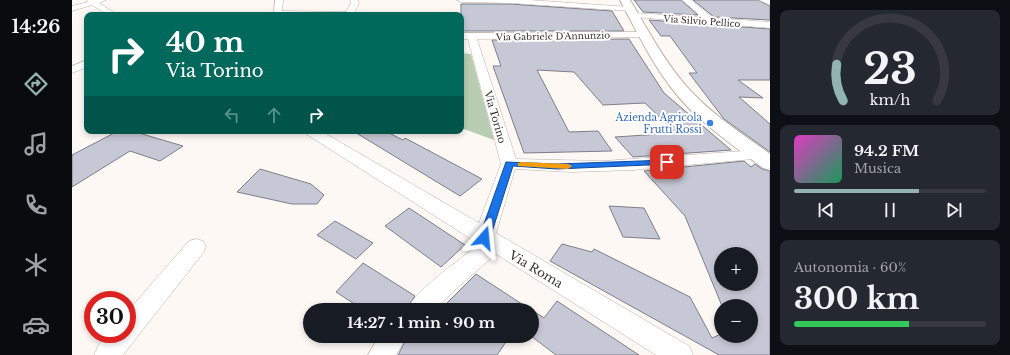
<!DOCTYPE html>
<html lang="it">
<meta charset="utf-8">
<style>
body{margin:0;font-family:"Libre Baskerville",serif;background:#242831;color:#f1f3f6;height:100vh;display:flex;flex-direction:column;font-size:15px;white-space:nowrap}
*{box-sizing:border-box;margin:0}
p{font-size:13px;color:#9ea1a6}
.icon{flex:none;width:22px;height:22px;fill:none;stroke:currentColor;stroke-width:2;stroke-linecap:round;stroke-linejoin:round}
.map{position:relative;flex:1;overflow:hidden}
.panel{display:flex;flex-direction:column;gap:10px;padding:10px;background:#0d0f14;width:240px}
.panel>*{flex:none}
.top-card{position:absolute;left:12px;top:12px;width:380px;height:122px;border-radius:8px;box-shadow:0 2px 6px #0003;background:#00695c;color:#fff;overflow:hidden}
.fabs{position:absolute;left:642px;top:247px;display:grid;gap:8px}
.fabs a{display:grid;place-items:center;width:44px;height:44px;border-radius:50%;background:#171b24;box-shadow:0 2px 6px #0003;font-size:20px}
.speed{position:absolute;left:12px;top:291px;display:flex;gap:8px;font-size:20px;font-weight:700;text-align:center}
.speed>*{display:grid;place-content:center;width:52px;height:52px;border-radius:50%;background:#171b24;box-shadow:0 2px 6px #0003;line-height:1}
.speed .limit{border:6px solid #d22;background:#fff;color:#111}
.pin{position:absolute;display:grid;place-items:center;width:34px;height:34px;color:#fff;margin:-17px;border-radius:8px;box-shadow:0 2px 6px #0006}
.me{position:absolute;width:44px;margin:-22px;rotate:18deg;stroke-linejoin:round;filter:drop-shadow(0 0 3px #0008)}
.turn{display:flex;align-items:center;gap:14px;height:84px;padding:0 16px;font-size:18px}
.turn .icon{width:52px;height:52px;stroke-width:2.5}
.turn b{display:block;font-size:28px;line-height:34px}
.lanes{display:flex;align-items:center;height:38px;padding:0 16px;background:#0003;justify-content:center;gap:20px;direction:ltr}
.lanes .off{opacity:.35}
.big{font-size:30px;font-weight:800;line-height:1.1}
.panel .widget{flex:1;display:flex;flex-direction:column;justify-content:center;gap:6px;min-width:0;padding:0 14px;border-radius:8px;background:#242831}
.panel .dial{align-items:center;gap:0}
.dial svg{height:104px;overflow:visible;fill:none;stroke:#363941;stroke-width:7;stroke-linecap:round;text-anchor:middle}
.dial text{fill:#f1f3f6;stroke:none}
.song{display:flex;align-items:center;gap:12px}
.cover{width:48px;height:48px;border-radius:6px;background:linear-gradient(135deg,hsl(310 70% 55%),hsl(150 70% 35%))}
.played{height:4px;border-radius:2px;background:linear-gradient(90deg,#92b4b0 65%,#363941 65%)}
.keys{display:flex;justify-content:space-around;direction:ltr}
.charge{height:6px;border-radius:3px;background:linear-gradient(90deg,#34c759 60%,#363941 0)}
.trip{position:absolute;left:231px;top:303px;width:236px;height:40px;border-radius:20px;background:#171b24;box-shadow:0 2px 6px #0003;font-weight:800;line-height:40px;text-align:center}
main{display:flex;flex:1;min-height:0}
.tab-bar{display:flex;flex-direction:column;width:72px;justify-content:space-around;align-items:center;background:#090b0e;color:#9ea1a6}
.tab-bar .icon{width:28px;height:28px}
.tab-bar .selected{color:#92b4b0}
.tab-bar b{font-size:18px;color:#f1f3f6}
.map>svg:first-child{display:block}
.green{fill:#b8cdb2}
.building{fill:#c6c8d5;stroke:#7c7e8a;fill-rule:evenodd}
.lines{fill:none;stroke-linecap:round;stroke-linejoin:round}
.minor-casing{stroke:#bdb0a7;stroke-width:1}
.primary-casing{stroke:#bdb0a7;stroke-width:2}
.minor{fill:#fff;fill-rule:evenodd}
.primary{fill:#fff;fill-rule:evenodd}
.route{fill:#1a73e8;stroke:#114b97}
.slow{fill:#f59e0b}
.shop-dot{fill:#3f7fe0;stroke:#fff;stroke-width:1.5}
.labels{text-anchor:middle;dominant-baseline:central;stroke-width:4;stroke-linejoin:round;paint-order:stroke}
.far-street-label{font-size:9px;fill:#38332f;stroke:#fff}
.street-label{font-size:10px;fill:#38332f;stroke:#fff}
.shop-label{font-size:10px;fill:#366cbe;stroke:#fff;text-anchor:end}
.near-street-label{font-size:12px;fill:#38332f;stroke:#fff}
</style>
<main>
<nav class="tab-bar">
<b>14:26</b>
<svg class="icon selected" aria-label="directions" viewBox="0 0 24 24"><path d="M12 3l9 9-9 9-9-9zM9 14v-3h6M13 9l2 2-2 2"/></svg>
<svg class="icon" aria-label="music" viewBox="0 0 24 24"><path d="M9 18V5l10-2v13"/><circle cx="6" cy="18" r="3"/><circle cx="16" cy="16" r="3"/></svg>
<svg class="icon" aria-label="phone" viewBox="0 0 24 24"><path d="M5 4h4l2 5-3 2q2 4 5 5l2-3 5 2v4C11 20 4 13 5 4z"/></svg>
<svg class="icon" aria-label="climate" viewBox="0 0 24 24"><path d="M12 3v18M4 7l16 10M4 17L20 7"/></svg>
<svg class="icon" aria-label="car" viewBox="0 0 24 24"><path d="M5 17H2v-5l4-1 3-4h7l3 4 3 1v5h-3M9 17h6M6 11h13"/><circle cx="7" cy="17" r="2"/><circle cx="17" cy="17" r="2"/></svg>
</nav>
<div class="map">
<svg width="698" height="355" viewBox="0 0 698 355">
<rect width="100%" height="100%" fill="#fef8f4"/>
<path class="green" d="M389,53L399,54L422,140L389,128Z"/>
<path class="building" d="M562,0H609L626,15L571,12Z
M621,0H686L698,6V20L642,17Z
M389,4H438L540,11L552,31H393L389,29Z
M577,20L698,29V80H666L691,98L667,97L698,124V152L652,119L617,73H625L598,36H589Z
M557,39L592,93L659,150L561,157L543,137L604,133L573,103L531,105L502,72L465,70L497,132L526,131L540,151L452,153L421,66H429L420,40Z
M46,131H60L111,146L88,161L58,151L0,187V155Z
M281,131H313L331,140L333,138L410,179L388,196Z
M672,161L679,167L683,164L690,169L698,171V355H647L478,261L490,244L520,252L522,249L618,297L640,338L649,334V336H679V306H650L613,216L572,171ZM649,254H679V284H649Z
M188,169L239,184L252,195L245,204H220L165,192Z
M537,206L572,208L588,239L551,237Z
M337,208L393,245L369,267L313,226Z
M263,221L301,243L284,259L245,235Z
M291,263L343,296L334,310H279L284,305L264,292Z
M404,274L459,310H368Z
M485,301L567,355H484L459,336H460V310L472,318Z
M336,336H438L425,355H326Z"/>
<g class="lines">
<defs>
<path id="minor" d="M15,0H34L27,3L46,15H36L20,5L0,11V6L16,2Z
M203,0H211L210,11L274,12L279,3L278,0H286L287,3L281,15H204L202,13Z
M385,0H457L558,7L562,9L558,11L438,3L389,2Z
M610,0H619L641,18L698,22V28L562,17L558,15L562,13L630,17Z
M687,0H698V5Z
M573,32L578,35L576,37L405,39L444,159L531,161L686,150L692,152L694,155L692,158L562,170L499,172L443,169L424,233L617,346L621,355H584L424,254L384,289L363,310H335C345,288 388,260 407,244L234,134L232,131H249L407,223L429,164L396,39H389V33Z
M15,60V67L0,73V66Z
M124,239L131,241L134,247L131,253L51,355H22L26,346L36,334H55V312L117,241Z
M307,336H335L324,355H296Z"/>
<path id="primary" d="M548,0H558C576,30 592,61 615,87C639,114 669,133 698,154V170L691,168C661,145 629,124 605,95C581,66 565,32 548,0Z"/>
</defs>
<use href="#minor" class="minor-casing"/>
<use href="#primary" class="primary-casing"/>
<use href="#minor" class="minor"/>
<use href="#primary" class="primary"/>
</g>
<path class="route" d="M595,160L598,161V164L485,169L441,166L418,238L412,242L407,238L434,162L485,164Z"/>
<path class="slow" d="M449,162L496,164L500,166L496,169L446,166V163Z"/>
<circle class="shop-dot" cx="638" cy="123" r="4"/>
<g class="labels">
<g class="far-street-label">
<text transform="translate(630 21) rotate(4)">Via Silvio Pellico</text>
<text transform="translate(481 36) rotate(-1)">Via Gabriele D'Annunzio</text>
</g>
<g class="street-label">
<text transform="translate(423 117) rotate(74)">Via Torino</text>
</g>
<g class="shop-label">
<text x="630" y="117">Azienda Agricola<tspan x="630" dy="12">Frutti Rossi</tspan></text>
</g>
<g class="near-street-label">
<text transform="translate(464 269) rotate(31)">Via Roma</text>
</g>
</g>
</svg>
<div class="fabs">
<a>+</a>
<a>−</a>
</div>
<div class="speed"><div class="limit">30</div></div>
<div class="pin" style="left:595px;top:162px;background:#d93025"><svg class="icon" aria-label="arrive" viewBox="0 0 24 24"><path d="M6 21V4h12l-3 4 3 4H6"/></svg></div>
<svg class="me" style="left:412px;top:238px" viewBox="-20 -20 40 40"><path d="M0-17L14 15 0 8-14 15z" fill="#1a73e8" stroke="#fff" stroke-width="4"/></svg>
<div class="trip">14:27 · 1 min · 90 m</div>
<div class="top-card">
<div class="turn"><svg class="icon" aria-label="right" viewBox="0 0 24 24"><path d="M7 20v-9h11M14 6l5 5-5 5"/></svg><div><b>40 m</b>Via Torino</div></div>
<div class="lanes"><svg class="icon off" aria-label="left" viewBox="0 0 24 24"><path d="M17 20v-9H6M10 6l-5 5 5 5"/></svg><svg class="icon off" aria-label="ahead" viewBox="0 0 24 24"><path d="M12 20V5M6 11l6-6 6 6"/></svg><svg class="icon" aria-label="right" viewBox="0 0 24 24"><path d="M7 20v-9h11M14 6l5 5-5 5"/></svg></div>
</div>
</div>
<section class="panel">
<div class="widget dial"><svg viewBox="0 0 100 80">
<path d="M14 69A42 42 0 1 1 86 69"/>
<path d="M14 69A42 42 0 0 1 9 41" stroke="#92b4b0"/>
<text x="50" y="56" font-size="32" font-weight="700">23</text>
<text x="50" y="72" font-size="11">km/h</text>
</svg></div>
<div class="widget">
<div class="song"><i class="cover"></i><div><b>94.2 FM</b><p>Musica</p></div></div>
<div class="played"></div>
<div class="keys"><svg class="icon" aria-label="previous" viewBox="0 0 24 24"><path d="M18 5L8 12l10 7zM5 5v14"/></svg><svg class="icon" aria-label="pause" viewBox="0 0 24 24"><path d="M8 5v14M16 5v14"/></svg><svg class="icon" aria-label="next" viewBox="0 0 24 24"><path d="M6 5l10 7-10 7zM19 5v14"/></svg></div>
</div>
<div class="widget"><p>Autonomia · 60%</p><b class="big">300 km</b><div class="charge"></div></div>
</section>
</main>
